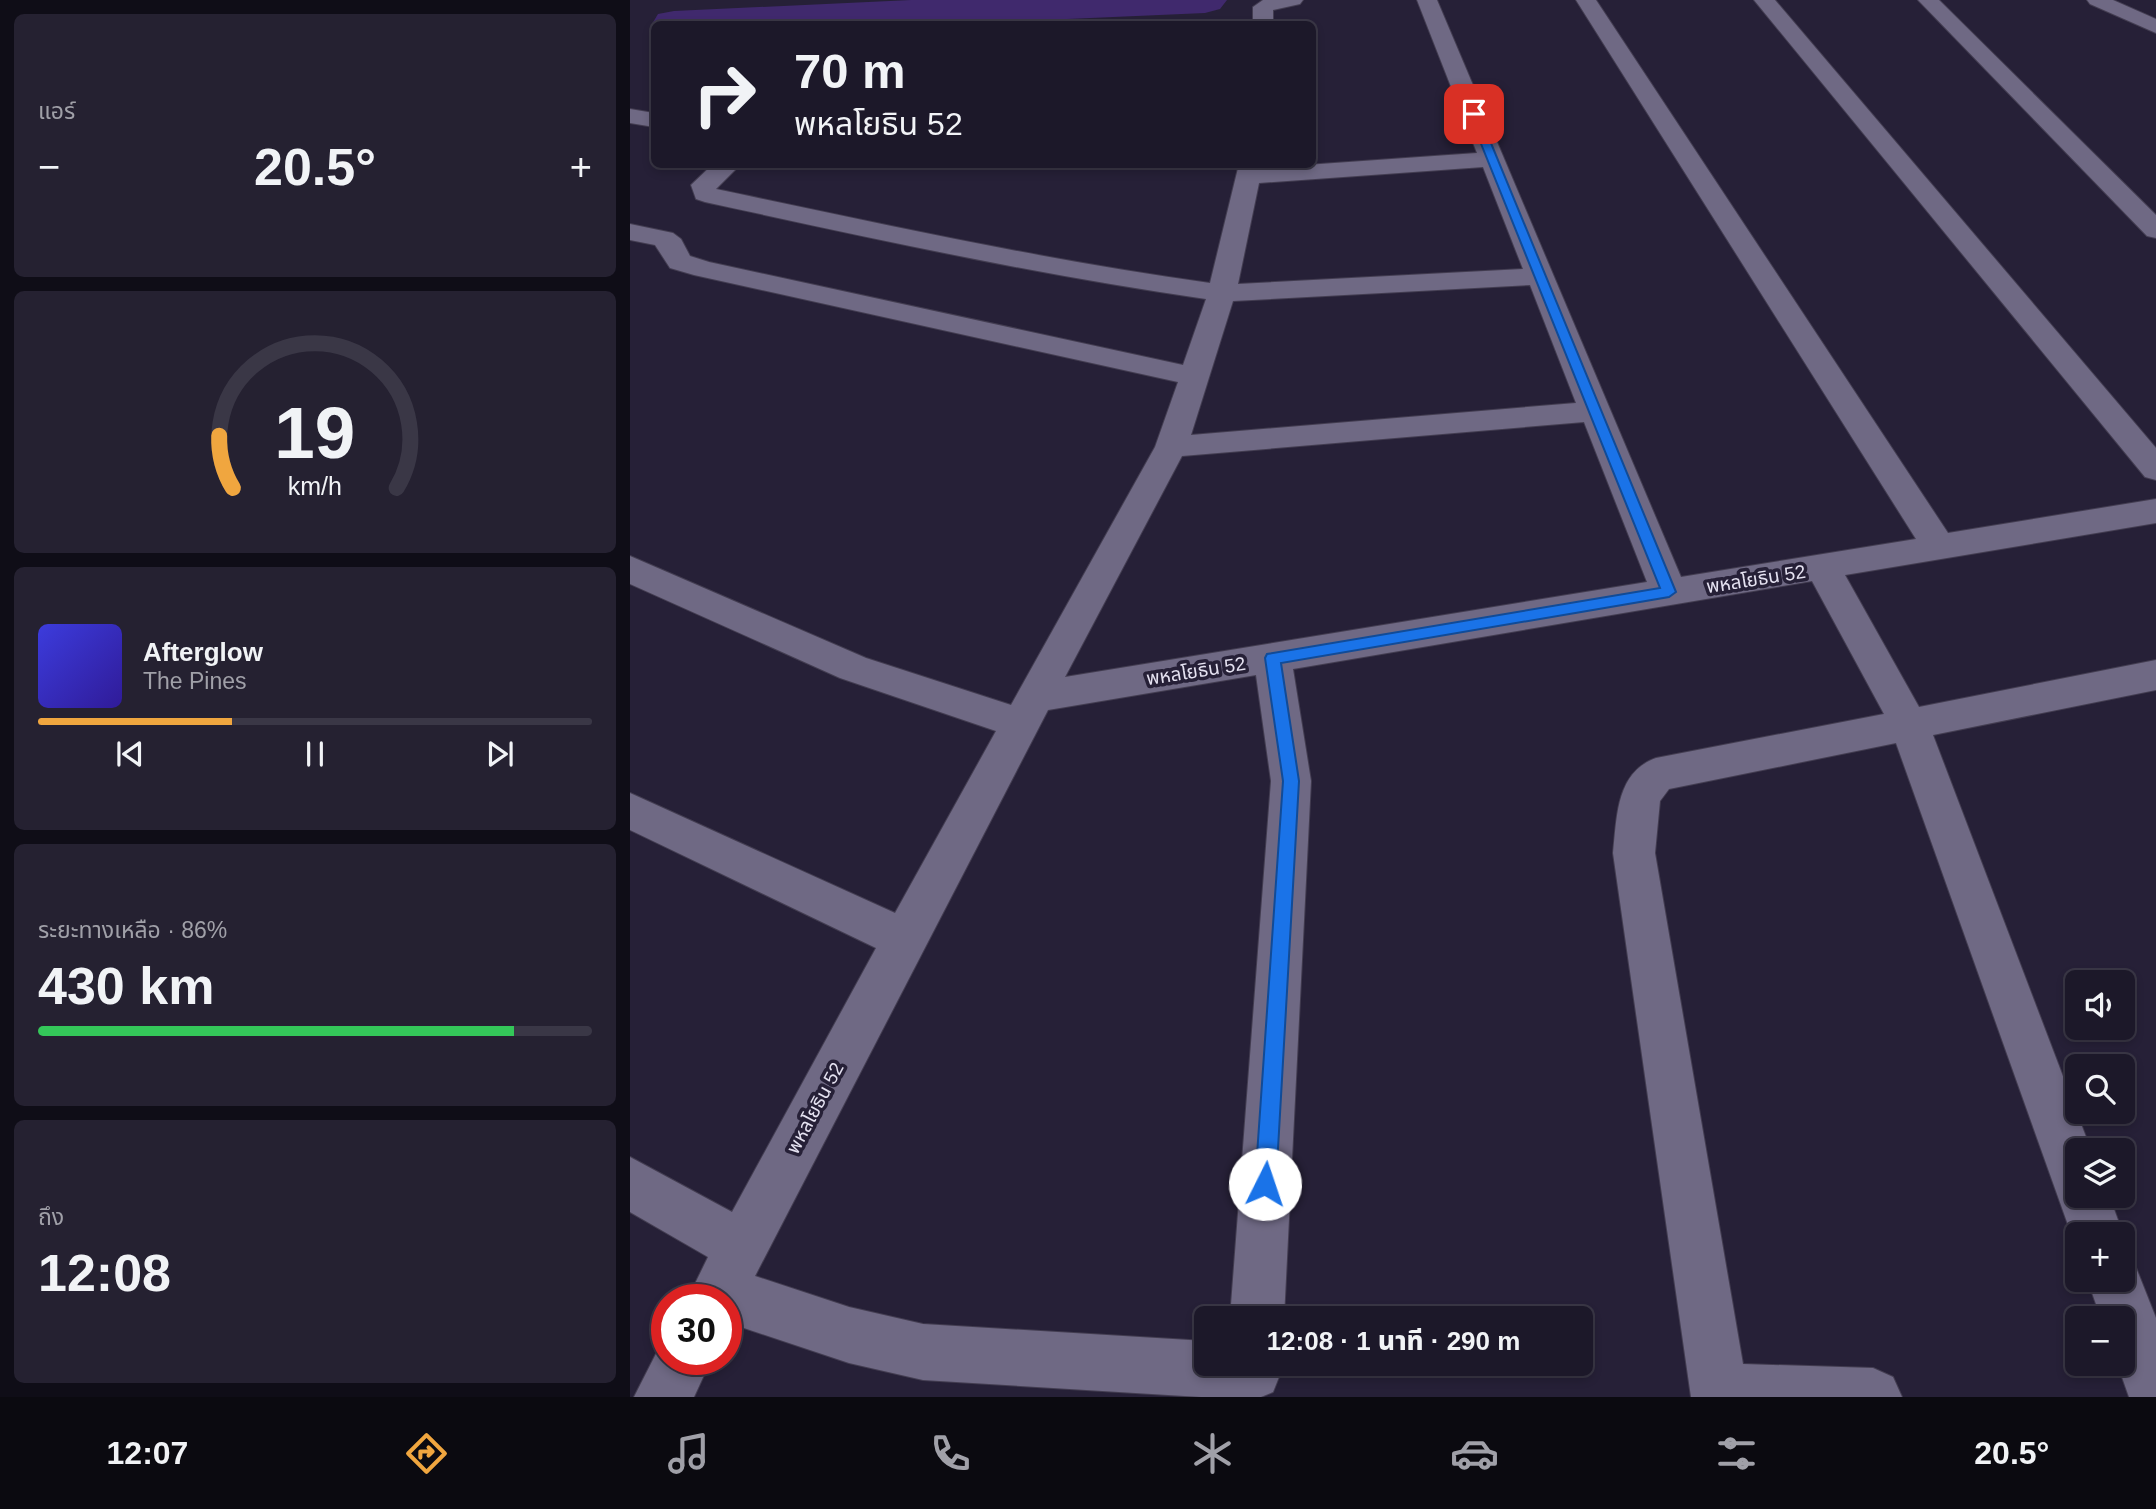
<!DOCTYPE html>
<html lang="th">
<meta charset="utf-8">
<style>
body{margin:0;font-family:Helvetica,"Noto Sans Thai",sans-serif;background:#252131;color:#f1f3f6;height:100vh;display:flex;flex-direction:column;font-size:26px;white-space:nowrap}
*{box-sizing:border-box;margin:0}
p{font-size:23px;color:#a0a0a8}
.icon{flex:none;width:38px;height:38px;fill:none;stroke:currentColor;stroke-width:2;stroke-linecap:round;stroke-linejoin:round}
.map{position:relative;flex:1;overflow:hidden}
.side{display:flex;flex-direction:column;gap:14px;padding:14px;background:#0f0d17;width:630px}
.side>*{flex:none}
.guide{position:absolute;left:21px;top:21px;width:665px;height:147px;border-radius:10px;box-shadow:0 4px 10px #0003,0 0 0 2px #3a3746;background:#1c1829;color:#f1f3f6;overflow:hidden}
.buttons{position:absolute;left:1435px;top:970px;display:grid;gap:14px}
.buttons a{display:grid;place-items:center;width:70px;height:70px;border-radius:10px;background:#1c1829;box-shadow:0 4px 10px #0003,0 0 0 2px #3a3746;font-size:35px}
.speed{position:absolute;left:21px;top:1284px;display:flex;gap:14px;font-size:35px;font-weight:700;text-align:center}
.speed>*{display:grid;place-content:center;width:91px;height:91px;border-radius:50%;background:#1c1829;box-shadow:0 4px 10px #0003,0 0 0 2px #3a3746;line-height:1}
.speed .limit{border:10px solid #d22;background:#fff;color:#111}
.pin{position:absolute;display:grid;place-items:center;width:60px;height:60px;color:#fff;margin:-30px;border-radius:14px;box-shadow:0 4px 10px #0006}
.me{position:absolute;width:77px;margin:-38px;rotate:4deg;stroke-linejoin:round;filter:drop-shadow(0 0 5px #0008)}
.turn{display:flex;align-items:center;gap:24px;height:147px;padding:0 28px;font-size:32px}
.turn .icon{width:91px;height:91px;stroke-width:2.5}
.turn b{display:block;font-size:49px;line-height:60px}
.big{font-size:52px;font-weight:800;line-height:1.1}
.side .card{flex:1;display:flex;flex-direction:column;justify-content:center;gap:10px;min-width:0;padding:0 24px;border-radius:10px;background:#252131}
.side .dial{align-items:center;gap:0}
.dial svg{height:182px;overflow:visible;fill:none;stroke:#3a3746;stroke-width:7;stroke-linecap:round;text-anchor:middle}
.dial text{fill:#f1f3f6;stroke:none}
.song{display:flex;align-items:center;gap:21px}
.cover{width:84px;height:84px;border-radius:10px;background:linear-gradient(135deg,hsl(240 70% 55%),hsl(250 70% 35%))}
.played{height:7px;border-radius:4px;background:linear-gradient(90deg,#f0a63f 35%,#3a3746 35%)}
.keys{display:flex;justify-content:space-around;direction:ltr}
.heat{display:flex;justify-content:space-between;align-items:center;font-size:38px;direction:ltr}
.charge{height:10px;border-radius:5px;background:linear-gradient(90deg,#34c759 86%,#3a3746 0)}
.trip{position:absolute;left:564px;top:1306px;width:399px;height:70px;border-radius:10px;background:#1c1829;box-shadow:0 4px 10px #0003,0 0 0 2px #3a3746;font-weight:800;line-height:70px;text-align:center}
.dock{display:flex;height:112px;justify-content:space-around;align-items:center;background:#0b0a10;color:#a0a0a8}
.dock .icon{width:49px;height:49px}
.dock .on{color:#f0a63f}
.dock b{font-size:32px;color:#f1f3f6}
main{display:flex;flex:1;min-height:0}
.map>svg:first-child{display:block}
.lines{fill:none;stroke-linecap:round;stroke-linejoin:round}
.river{fill:#40296d;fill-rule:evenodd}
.minor-casing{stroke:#433d51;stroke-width:2}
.minor{fill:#6f6984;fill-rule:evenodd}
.route{fill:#1a73e8;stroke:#114b97;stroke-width:2}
.labels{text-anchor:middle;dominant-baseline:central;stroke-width:7;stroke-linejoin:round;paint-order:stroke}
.street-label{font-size:19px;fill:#e5e2f1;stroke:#262037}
</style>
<main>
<section class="side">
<div class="card"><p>แอร์</p>
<div class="heat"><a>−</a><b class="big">20.5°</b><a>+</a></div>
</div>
<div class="card dial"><svg viewBox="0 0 100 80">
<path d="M14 69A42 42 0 1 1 86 69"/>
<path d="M14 69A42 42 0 0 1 8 46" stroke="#f0a63f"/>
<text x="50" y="56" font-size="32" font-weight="700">19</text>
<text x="50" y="72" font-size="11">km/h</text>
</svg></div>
<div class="card">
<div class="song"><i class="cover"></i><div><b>Afterglow</b><p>The Pines</p></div></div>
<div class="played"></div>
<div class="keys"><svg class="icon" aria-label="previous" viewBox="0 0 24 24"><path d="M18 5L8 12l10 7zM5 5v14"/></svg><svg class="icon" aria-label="pause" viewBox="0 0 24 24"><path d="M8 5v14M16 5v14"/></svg><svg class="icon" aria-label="next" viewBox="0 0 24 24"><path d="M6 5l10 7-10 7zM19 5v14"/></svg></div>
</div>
<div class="card"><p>ระยะทางเหลือ · 86%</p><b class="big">430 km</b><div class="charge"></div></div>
<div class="card"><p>ถึง</p><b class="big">12:08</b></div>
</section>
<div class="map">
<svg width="1526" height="1397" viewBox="0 0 1526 1397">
<rect width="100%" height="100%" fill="#262037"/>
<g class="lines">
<path class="river" d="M281,0H597L590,9L575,13L326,24H24V28L22,24L28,14L44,11Z"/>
<defs>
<path id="minor" d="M633,0H673L670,4L643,10V24H623V7Z
M787,0H807L1051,577L1286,539L946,0H966L1318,533L1526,499V523L1215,575L1289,707L1526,660V690L1303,735L1461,1150H1447V1195H1479L1493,1234V1235L1447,1234V1250L1266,743L1039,789L1030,801L1025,853L1113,1364L1243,1368L1263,1377L1272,1397H1061L983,853C987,817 986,772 1026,758L1254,714L1182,581L663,669L681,781L654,1318H600L641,781L626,675L418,710L125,1276L219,1307L293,1324L576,1341V1363H648L651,1372L643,1392L631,1397H571L293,1380L219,1363L96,1322V1300H57L78,1257L0,1212V1157L102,1212L246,948L0,830V793L265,913L366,731L210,678L0,584V556L236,658L381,705L525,447L548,382L64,275L40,268L25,245L0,240V224L43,233L51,239L60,256L79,262L553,365L576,299C407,275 241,238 75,202L66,199L61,185L83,164H111L86,189C251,224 414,260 580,283L609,164H633L632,168L847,153ZM853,167L893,269L608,284L629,183ZM900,285L946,403L561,435L603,301ZM954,422L1017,582L435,677L552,456Z
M1124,0H1145L1526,448V480L1515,477Z
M1288,0H1309L1526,215V238L1517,236Z
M1457,0H1483L1526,19V33L1460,4Z
M0,109L24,113V127L0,123Z
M1493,1256L1503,1260L1526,1318V1397H1499L1487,1363H1493V1318H1471L1457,1279H1493Z
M37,1339V1360H81L64,1397H4L33,1340Z"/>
</defs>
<use href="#minor" class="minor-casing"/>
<use href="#minor" class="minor"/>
</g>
<path class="route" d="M844,111L849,114L1046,592L1039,597L651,663L669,781L646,1184L643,1191L635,1194L628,1191L625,1184L653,781L635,658L637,654L1030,588L839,114Z"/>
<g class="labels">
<g class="street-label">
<text transform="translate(1126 579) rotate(-9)">พหลโยธิน 52</text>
<text transform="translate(566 671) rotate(-9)">พหลโยธิน 52</text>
<text transform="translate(185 1108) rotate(-62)">พหลโยธิน 52</text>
</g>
</g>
</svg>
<div class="buttons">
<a><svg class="icon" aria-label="sound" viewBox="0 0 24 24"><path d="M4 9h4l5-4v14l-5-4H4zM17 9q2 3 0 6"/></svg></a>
<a><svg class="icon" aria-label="search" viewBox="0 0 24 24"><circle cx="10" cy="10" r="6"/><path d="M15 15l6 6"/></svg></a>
<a><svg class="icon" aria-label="layers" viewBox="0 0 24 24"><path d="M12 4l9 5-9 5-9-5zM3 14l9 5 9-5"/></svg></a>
<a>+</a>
<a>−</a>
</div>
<div class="speed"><div class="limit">30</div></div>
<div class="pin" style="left:844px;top:114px;background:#d93025"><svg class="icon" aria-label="arrive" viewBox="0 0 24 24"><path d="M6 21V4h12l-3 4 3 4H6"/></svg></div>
<svg class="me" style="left:635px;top:1184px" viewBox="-20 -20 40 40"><circle r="19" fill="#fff"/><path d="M0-13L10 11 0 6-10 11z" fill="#1a73e8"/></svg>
<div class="trip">12:08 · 1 นาที · 290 m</div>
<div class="guide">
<div class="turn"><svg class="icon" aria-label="right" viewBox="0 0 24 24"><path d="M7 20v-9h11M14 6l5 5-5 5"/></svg><div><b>70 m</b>พหลโยธิน 52</div></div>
</div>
</div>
</main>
<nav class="dock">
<b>12:07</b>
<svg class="icon on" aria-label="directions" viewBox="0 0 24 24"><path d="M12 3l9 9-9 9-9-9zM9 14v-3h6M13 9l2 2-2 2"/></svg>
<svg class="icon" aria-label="music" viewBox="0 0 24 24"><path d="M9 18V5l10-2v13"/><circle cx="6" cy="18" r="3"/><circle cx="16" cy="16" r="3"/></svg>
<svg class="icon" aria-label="phone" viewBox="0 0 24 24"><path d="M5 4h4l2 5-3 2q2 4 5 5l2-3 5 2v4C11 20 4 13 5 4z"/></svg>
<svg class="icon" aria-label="climate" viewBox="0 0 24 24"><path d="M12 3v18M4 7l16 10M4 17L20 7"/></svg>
<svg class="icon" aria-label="car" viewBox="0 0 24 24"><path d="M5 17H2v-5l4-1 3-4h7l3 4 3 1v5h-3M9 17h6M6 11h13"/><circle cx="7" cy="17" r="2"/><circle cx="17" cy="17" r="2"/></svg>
<svg class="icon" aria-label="filters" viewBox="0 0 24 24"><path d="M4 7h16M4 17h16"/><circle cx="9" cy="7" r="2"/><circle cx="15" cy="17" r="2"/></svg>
<b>20.5°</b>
</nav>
